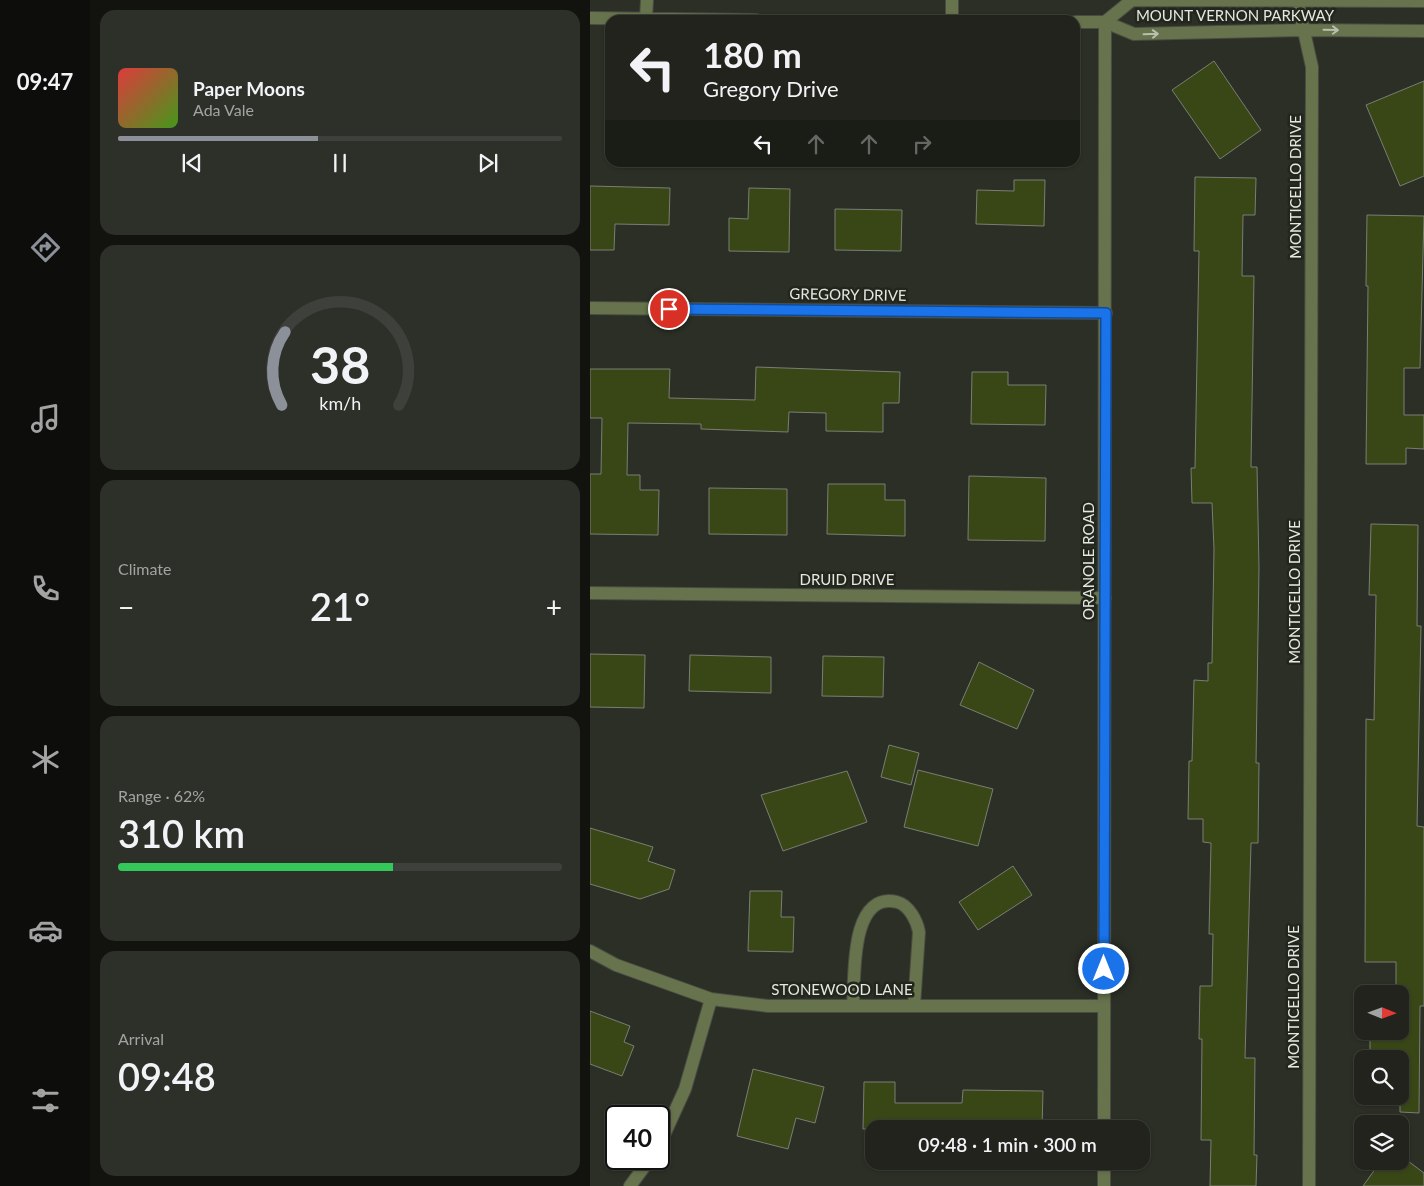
<!DOCTYPE html>
<meta charset="utf-8">
<style>
body{margin:0;font-family:Lato,sans-serif;background:#2d2f29;color:#f1f3f6;height:100vh;display:flex;flex-direction:column;font-size:19px;white-space:nowrap}
*{box-sizing:border-box;margin:0}
p{font-size:16px;color:#a2a4a3}
.icon{flex:none;width:28px;height:28px;fill:none;stroke:currentColor;stroke-width:2;stroke-linecap:round;stroke-linejoin:round}
.map{position:relative;flex:1;overflow:hidden}
.panel{display:flex;flex-direction:column;gap:10px;padding:10px;background:#12130f;width:500px}
.panel>*{flex:none}
.banner{position:absolute;left:15px;top:15px;width:475px;height:152px;border-radius:15px;box-shadow:0 1px 4px #0004,0 0 0 1px #3e403b;background:#21231c;color:#f1f3f6;overflow:hidden}
.needle{width:32px;rotate:91deg}
.tools{position:absolute;left:764px;top:985px;display:grid;gap:10px}
.tools a{display:grid;place-items:center;width:55px;height:55px;border-radius:10px;background:#21231c;box-shadow:0 1px 4px #0004,0 0 0 1px #3e403b;font-size:25px}
.speed{position:absolute;left:15px;top:1105px;display:flex;gap:10px;font-size:25px;font-weight:700;text-align:center}
.speed>*{display:grid;place-content:center;width:65px;height:65px;border-radius:50%;background:#21231c;box-shadow:0 1px 4px #0004,0 0 0 1px #3e403b;line-height:1}
.speed .limit{border:2px solid #111;border-radius:8px;background:#fff;color:#111}
.pin{position:absolute;display:grid;place-items:center;width:42px;height:42px;color:#fff;margin:-21px;border:2px solid #fff;border-radius:50%;box-shadow:0 1px 5px #0007}
.me{position:absolute;width:55px;margin:-28px;rotate:0deg;stroke-linejoin:round;filter:drop-shadow(0 0 4px #0008)}
.turn{display:flex;align-items:center;gap:18px;height:105px;padding:0 15px;font-size:22px}
.turn .icon{width:65px;height:65px;stroke-width:2.5}
.turn b{display:block;font-size:35px;line-height:42px}
.lanes{display:flex;align-items:center;height:48px;padding:0 15px;background:#0003;justify-content:center;gap:25px;direction:ltr}
.lanes .off{opacity:.35}
.big{font-size:38px;font-weight:600;line-height:1.1}
.panel .tile{flex:1;display:flex;flex-direction:column;justify-content:center;gap:8px;min-width:0;padding:0 18px;border-radius:15px;background:#2d2f29}
.panel .dial{align-items:center;gap:0}
.dial svg{height:130px;overflow:visible;fill:none;stroke:#3e403b;stroke-width:7;stroke-linecap:round;text-anchor:middle}
.dial text{fill:#f1f3f6;stroke:none}
.song{display:flex;align-items:center;gap:15px}
.cover{width:60px;height:60px;border-radius:8px;background:linear-gradient(135deg,hsl(0 70% 55%),hsl(100 70% 35%))}
.played{height:5px;border-radius:2px;background:linear-gradient(90deg,#8c9099 45%,#3e403b 45%)}
.keys{display:flex;justify-content:space-around;direction:ltr}
.heat{display:flex;justify-content:space-between;align-items:center;font-size:28px;direction:ltr}
.charge{height:8px;border-radius:4px;background:linear-gradient(90deg,#34c759 62%,#3e403b 0)}
.trip{position:absolute;left:275px;top:1120px;width:285px;height:50px;border-radius:15px;background:#21231c;box-shadow:0 1px 4px #0004,0 0 0 1px #3e403b;font-weight:600;line-height:50px;text-align:center}
main{display:flex;flex:1;min-height:0}
.menu{display:flex;flex-direction:column;width:90px;justify-content:space-around;align-items:center;background:#0d0e0b;color:#a2a4a3}
.menu .icon{width:35px;height:35px}
.menu .current{color:#8c9099}
.menu b{font-size:22px;color:#f1f3f6}
.map>svg:first-child{display:block}
.building{fill:#394717;stroke:#7a7e73}
.lines{fill:none;stroke-linecap:round;stroke-linejoin:round}
.minor-casing{stroke:#4a4c44;stroke-width:14}
.minor{stroke:#66734c;stroke-width:12}
.oneway{stroke:#b9bead}
.route-casing{stroke:#114b97;stroke-width:12}
.route{stroke:#1a73e8;stroke-width:9}
.labels{text-anchor:middle;dominant-baseline:central;stroke-width:5;stroke-linejoin:round;paint-order:stroke}
.street-label{font-size:15px;fill:#e5e7e1;stroke:#22261c}
</style>
<main>
<nav class="menu">
<b>09:47</b>
<svg class="icon current" aria-label="directions" viewBox="0 0 24 24"><path d="M12 3l9 9-9 9-9-9zM9 14v-3h6M13 9l2 2-2 2"/></svg>
<svg class="icon" aria-label="music" viewBox="0 0 24 24"><path d="M9 18V5l10-2v13"/><circle cx="6" cy="18" r="3"/><circle cx="16" cy="16" r="3"/></svg>
<svg class="icon" aria-label="phone" viewBox="0 0 24 24"><path d="M5 4h4l2 5-3 2q2 4 5 5l2-3 5 2v4C11 20 4 13 5 4z"/></svg>
<svg class="icon" aria-label="climate" viewBox="0 0 24 24"><path d="M12 3v18M4 7l16 10M4 17L20 7"/></svg>
<svg class="icon" aria-label="car" viewBox="0 0 24 24"><path d="M5 17H2v-5l4-1 3-4h7l3 4 3 1v5h-3M9 17h6M6 11h13"/><circle cx="7" cy="17" r="2"/><circle cx="17" cy="17" r="2"/></svg>
<svg class="icon" aria-label="filters" viewBox="0 0 24 24"><path d="M4 7h16M4 17h16"/><circle cx="9" cy="7" r="2"/><circle cx="15" cy="17" r="2"/></svg>
</nav>
<section class="panel">
<div class="tile">
<div class="song"><i class="cover"></i><div><b>Paper Moons</b><p>Ada Vale</p></div></div>
<div class="played"></div>
<div class="keys"><svg class="icon" aria-label="previous" viewBox="0 0 24 24"><path d="M18 5L8 12l10 7zM5 5v14"/></svg><svg class="icon" aria-label="pause" viewBox="0 0 24 24"><path d="M8 5v14M16 5v14"/></svg><svg class="icon" aria-label="next" viewBox="0 0 24 24"><path d="M6 5l10 7-10 7zM19 5v14"/></svg></div>
</div>
<div class="tile dial"><svg viewBox="0 0 100 80">
<path d="M14 69A42 42 0 1 1 86 69"/>
<path d="M14 69A42 42 0 0 1 16 24" stroke="#8c9099"/>
<text x="50" y="56" font-size="32" font-weight="700">38</text>
<text x="50" y="72" font-size="11">km/h</text>
</svg></div>
<div class="tile"><p>Climate</p>
<div class="heat"><a>−</a><b class="big">21°</b><a>+</a></div>
</div>
<div class="tile"><p>Range · 62%</p><b class="big">310 km</b><div class="charge"></div></div>
<div class="tile"><p>Arrival</p><b class="big">09:48</b></div>
</section>
<div class="map">
<svg width="834" height="1186" viewBox="0 0 834 1186">
<rect width="100%" height="100%" fill="#2c2f26"/>
<path class="building" d="M624,61L671,130L630,159L582,90Z
M834,81V176L810,186L776,105Z
M605,177L666,178L665,215H653L652,276H664L661,467H667L669,568L666,763H669L668,843H661L655,1058H665L664,1155H667L666,1186H620L621,1140H611L612,1039H609L610,986H622L623,934H619L621,843L613,842V819H598L599,761H602L604,680L618,681V663H622L624,549L622,503H602L601,468H605L609,251H604Z
M424,180H455L454,226L386,224L387,190L424,191Z
M0,186L80,188L79,225L25,224L24,250H0Z
M159,188L200,189L199,252L139,251V218L158,219Z
M245,209L312,210L311,251L245,250Z
M777,215L834,216L830,368H814V415H834V449L816,448V464H776L778,286H776Z
M166,367L310,372L309,403H293V432L236,431V413L199,412L198,432L111,429V424L38,423L37,475H50V490H69L68,535L0,534V474H11L12,418H0V369H80L79,398L165,400Z
M382,372H418V385H456L455,425L381,424Z
M379,476L456,478L455,541L378,540Z
M238,484H295V500H315V536L237,534Z
M119,488L197,489V535L119,534Z
M781,524L828,525L827,626H831L827,826L834,827V1006H830L829,1113L810,1112V1059H780V1031H810V994H806V962H775L776,719L784,720L786,595H779Z
M0,654L55,655L54,708L0,707Z
M100,655L181,657V693L99,691Z
M233,656L294,657L293,697L232,696Z
M389,662L444,690L427,729L370,705Z
M299,745L329,753L321,785L291,777Z
M328,770L403,789L388,846L314,827Z
M257,771L277,822L193,851L171,795Z
M0,828L63,847L58,861L85,870L79,889L50,899L0,884Z
M423,866L442,895L388,930L369,902Z
M160,891H192L191,917H204L203,952L158,951Z
M0,1011L40,1026L34,1042L44,1046L32,1076L0,1064Z
M163,1069L234,1087L225,1123L206,1118L198,1149L147,1136Z
M274,1082H305V1103H372L373,1090L453,1091L452,1129H273Z
M791,1161H818L834,1173V1186H773Z"/>
<g class="lines">
<defs>
<path id="minor" d="M707,0L722,67L719,1186
M0,18L166,20
M56,19L57,0
M362,20V0
M485,22H515L544,34L714,30L834,31
M515,22L542,0L834,1
M0,308L516,313
M0,593L515,598
M0,951L26,965L121,999L178,1006H513
M263,1006C265,979 259,891 307,902C319,905 327,921 329,932L324,1006
M514,1129L515,22
M69,1146L95,1089L121,999
M514,1161V1186
M40,1186L60,1159"/>
</defs>
<use href="#minor" class="minor-casing"/>
<use href="#minor" class="minor"/>
</g>
<defs><path id="oneway-shaft" d="M-6 0H5M1.5-3L5.5 0L1.5 3" fill="none" stroke-width="1.6" stroke-linecap="round" stroke-linejoin="round" transform="scale(1.25)"/></defs>
<g class="oneway">
<use href="#oneway-shaft" transform="translate(741 30) rotate(1)"/>
<use href="#oneway-shaft" transform="translate(561 34) rotate(-2)"/>
</g>
<g class="lines">
<defs>
<path id="route" d="M79,309L516,313L514,969"/>
</defs>
<use href="#route" class="route-casing"/>
<use href="#route" class="route"/>
</g>
<g class="labels">
<g class="street-label">
<text x="645" y="15">MOUNT VERNON PARKWAY</text>
<text transform="translate(705 187) rotate(-90)">MONTICELLO DRIVE</text>
<text transform="translate(258 294) rotate(1)">GREGORY DRIVE</text>
<text transform="translate(498 561) rotate(-90)">ORANOLE ROAD</text>
<text x="257" y="579">DRUID DRIVE</text>
<text transform="translate(704 592) rotate(-90)">MONTICELLO DRIVE</text>
<text x="252" y="989">STONEWOOD LANE</text>
<text transform="translate(703 997) rotate(-90)">MONTICELLO DRIVE</text>
</g>
</g>
</svg>
<div class="tools">
<a><svg class="needle" viewBox="-14 -14 28 28"><path d="M0-13l5 13h-10z" fill="#e53935"/><path d="M0 13l5-13h-10z" fill="#a2a4a3"/></svg></a>
<a><svg class="icon" aria-label="search" viewBox="0 0 24 24"><circle cx="10" cy="10" r="6"/><path d="M15 15l6 6"/></svg></a>
<a><svg class="icon" aria-label="layers" viewBox="0 0 24 24"><path d="M12 4l9 5-9 5-9-5zM3 14l9 5 9-5"/></svg></a>
</div>
<div class="speed"><div class="limit">40</div></div>
<div class="pin" style="left:79px;top:309px;background:#d93025"><svg class="icon" aria-label="arrive" viewBox="0 0 24 24"><path d="M6 21V4h12l-3 4 3 4H6"/></svg></div>
<svg class="me" style="left:514px;top:969px" viewBox="-20 -20 40 40"><circle r="17" fill="#1a73e8" stroke="#fff" stroke-width="3"/><path d="M0-11L8 9 0 5-8 9z" fill="#fff"/></svg>
<div class="trip">09:48 · 1 min · 300 m</div>
<div class="banner">
<div class="turn"><svg class="icon" aria-label="left" viewBox="0 0 24 24"><path d="M17 20v-9H6M10 6l-5 5 5 5"/></svg><div><b>180 m</b>Gregory Drive</div></div>
<div class="lanes"><svg class="icon" aria-label="left" viewBox="0 0 24 24"><path d="M17 20v-9H6M10 6l-5 5 5 5"/></svg><svg class="icon off" aria-label="ahead" viewBox="0 0 24 24"><path d="M12 20V5M6 11l6-6 6 6"/></svg><svg class="icon off" aria-label="ahead" viewBox="0 0 24 24"><path d="M12 20V5M6 11l6-6 6 6"/></svg><svg class="icon off" aria-label="right" viewBox="0 0 24 24"><path d="M7 20v-9h11M14 6l5 5-5 5"/></svg></div>
</div>
</div>
</main>
